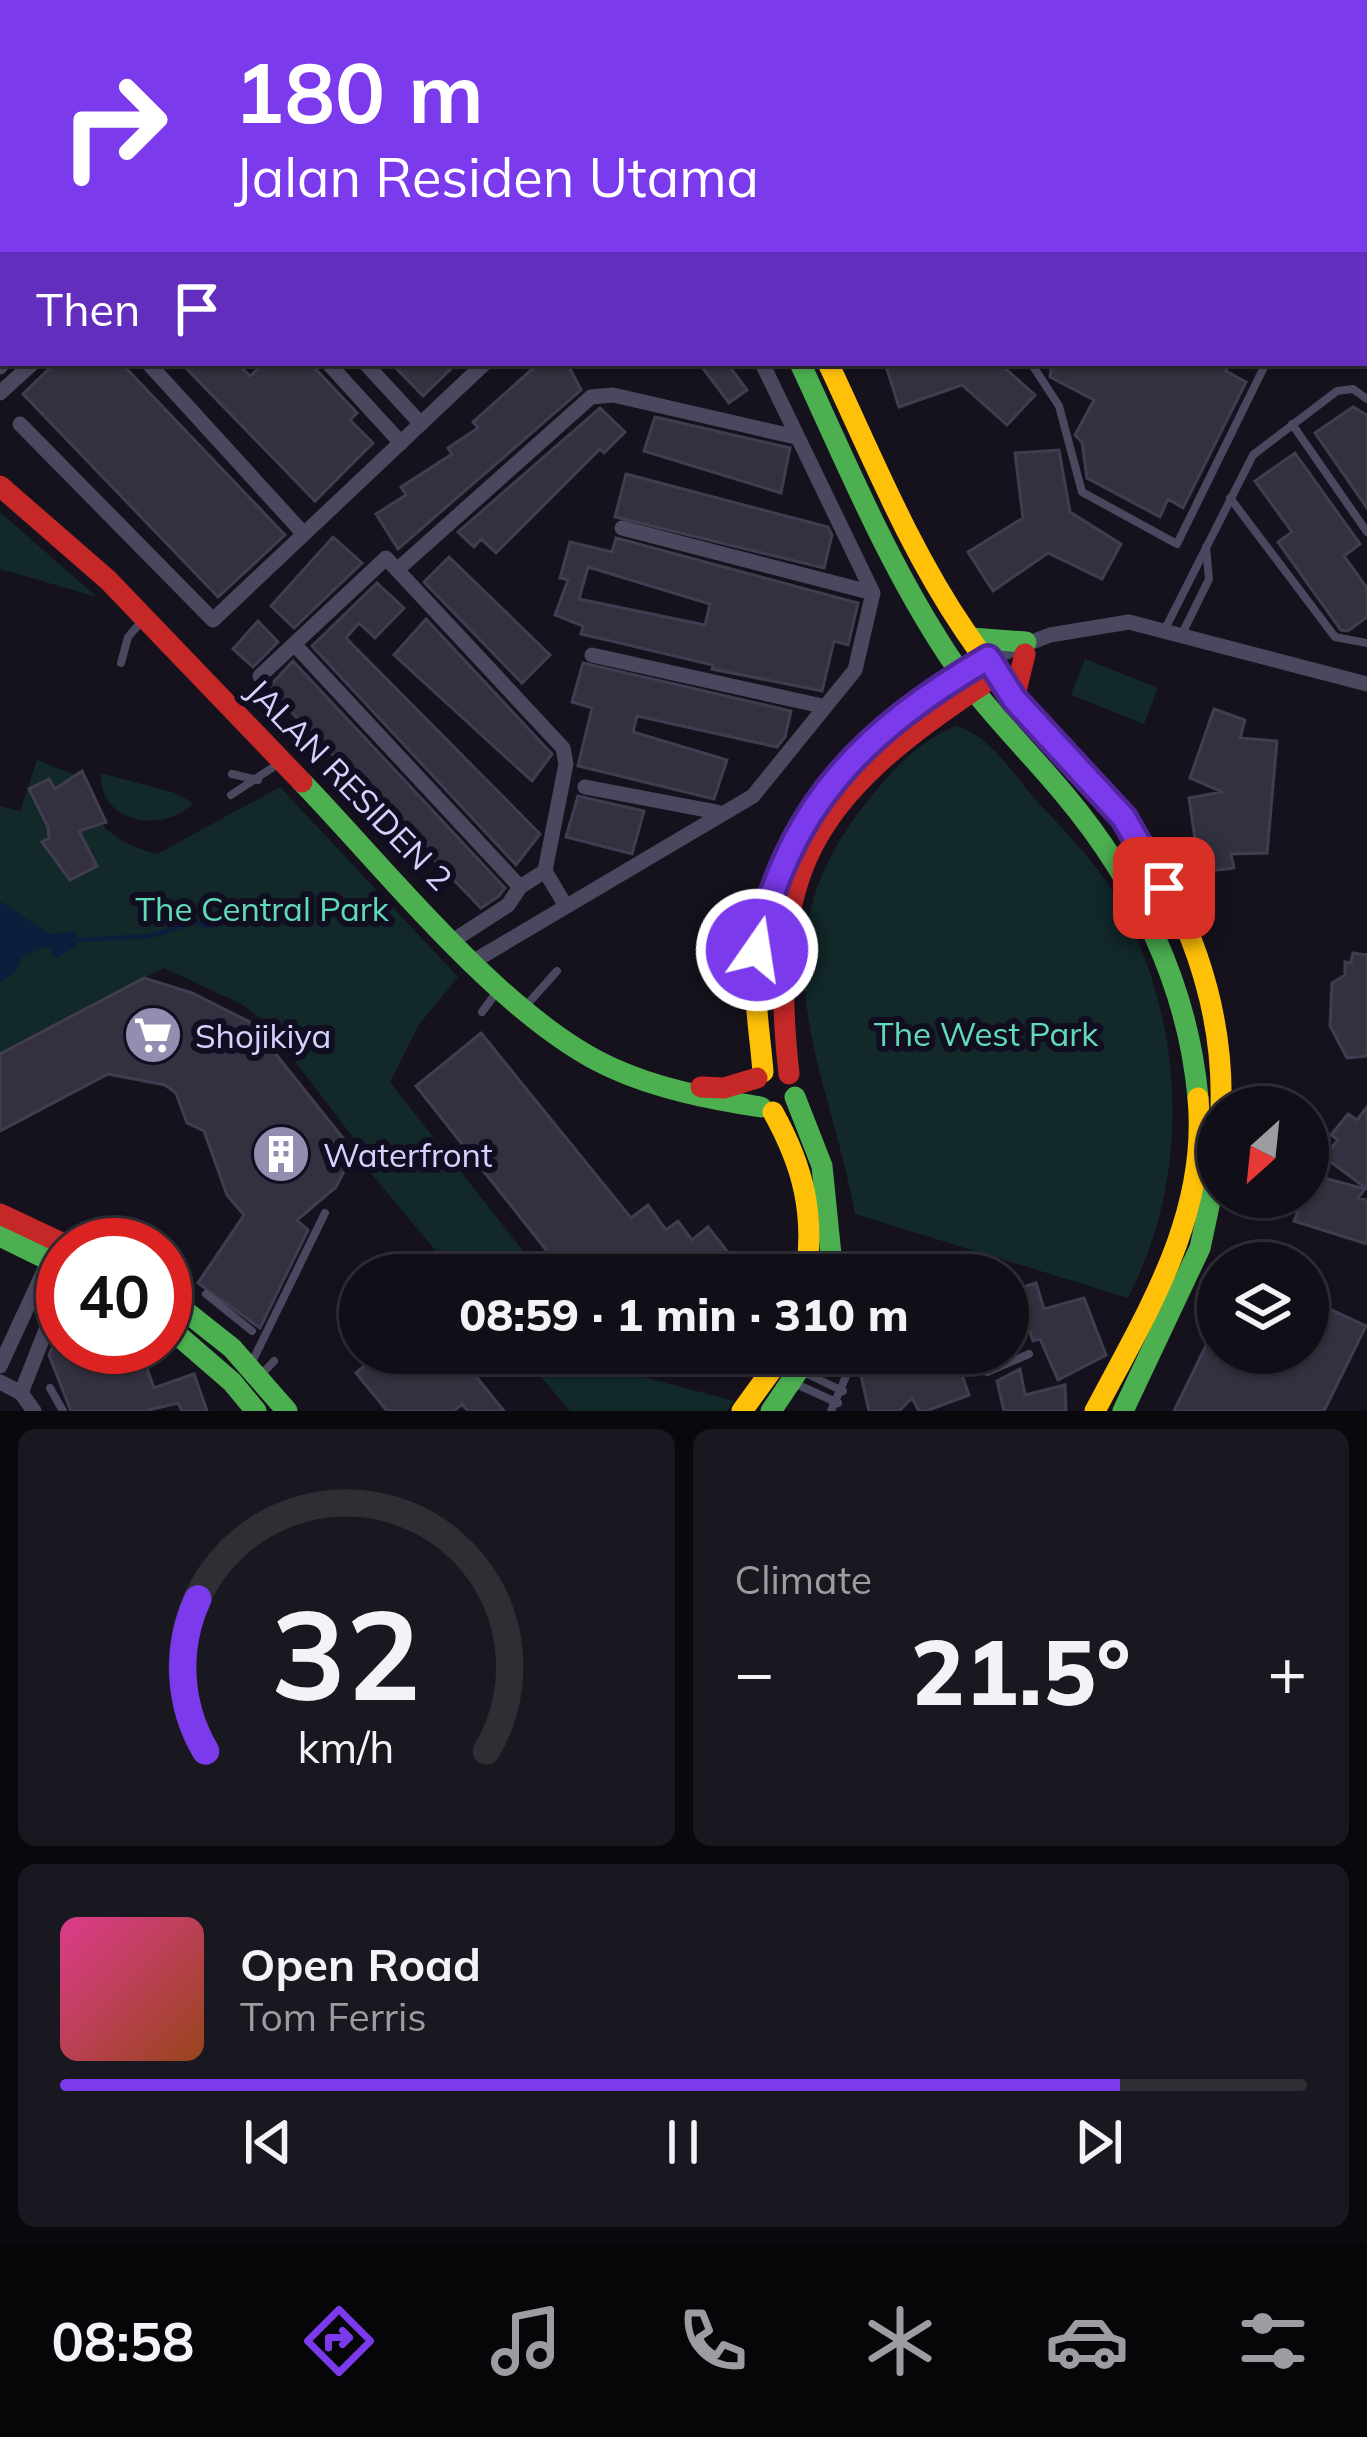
<!DOCTYPE html>
<meta charset="utf-8">
<style>
body{margin:0;font-family:Mulish,sans-serif;background:#19171f;color:#f1f3f6;height:100vh;display:flex;flex-direction:column;font-size:45px;white-space:nowrap}
*{box-sizing:border-box;margin:0}
p{font-size:39px;color:#9c9ca1}
.icon{flex:none;width:66px;height:66px;fill:none;stroke:currentColor;stroke-width:2;stroke-linecap:round;stroke-linejoin:round}
.map{position:relative;height:1411px;overflow:hidden}
.drawer{display:flex;flex-direction:column;gap:18px;padding:18px;background:#09080c;flex:1}
.drawer>*{flex:none}
.hud{position:absolute;left:0px;top:0px;width:1368px;height:366px;box-shadow:0 3px 9px #0004,0 0 0 3px #302e35;background:#7c3aed;color:#fff;overflow:hidden}
.needle{width:78px;rotate:207deg}
.controls{position:absolute;left:1197px;top:1086px;display:grid;gap:24px}
.controls a{display:grid;place-items:center;width:132px;height:132px;border-radius:50%;background:#100e16;box-shadow:0 3px 9px #0004,0 0 0 3px #302e35;font-size:60px}
.speed{position:absolute;left:36px;top:1218px;display:flex;gap:24px;font-size:60px;font-weight:700;text-align:center}
.speed>*{display:grid;place-content:center;width:156px;height:156px;border-radius:50%;background:#100e16;box-shadow:0 3px 9px #0004,0 0 0 3px #302e35;line-height:1}
.speed .limit{border:18px solid #d22;background:#fff;color:#111}
.pin{position:absolute;display:grid;place-items:center;width:102px;height:102px;color:#fff;margin:-51px;border-radius:24px;box-shadow:0 6px 18px #0006}
.me{position:absolute;width:132px;margin:-66px;rotate:13deg;stroke-linejoin:round;filter:drop-shadow(0 0 9px #0008)}
.turn{display:flex;align-items:center;gap:42px;height:252px;padding:0 36px;font-size:54px}
.turn .icon{width:156px;height:156px;stroke-width:2.5}
.turn b{display:block;font-size:84px;line-height:102px}
.then{display:flex;align-items:center;height:114px;padding:0 36px;background:#0003;gap:24px;font-size:45px}
.big{font-size:90px;font-weight:800;line-height:1.1}
.drawer .tile{flex:1;display:flex;flex-direction:column;justify-content:center;gap:18px;min-width:0;padding:0 42px;border-radius:18px;background:#19171f}
.drawer .dial{align-items:center;gap:0}
.dial svg{height:312px;overflow:visible;fill:none;stroke:#302e35;stroke-width:7;stroke-linecap:round;text-anchor:middle}
.dial text{fill:#f1f3f6;stroke:none}
.song{display:flex;align-items:center;gap:36px}
.cover{width:144px;height:144px;border-radius:18px;background:linear-gradient(135deg,hsl(330 70% 55%),hsl(20 70% 35%))}
.played{height:12px;border-radius:6px;background:linear-gradient(90deg,#7c3aed 85%,#302e35 85%)}
.keys{display:flex;justify-content:space-around;direction:ltr}
.heat{display:flex;justify-content:space-between;align-items:center;font-size:66px;direction:ltr}
.drawer .tiles{flex:1;display:grid;gap:18px;grid-template-columns:1fr 1fr}
.tile:last-child{grid-column:span 2}
.trip{position:absolute;left:339px;top:1254px;width:690px;height:120px;border-radius:60px;background:#100e16;box-shadow:0 3px 9px #0004,0 0 0 3px #302e35;font-weight:800;line-height:120px;text-align:center}
.tabs{display:flex;height:192px;justify-content:space-around;align-items:center;background:#060609;color:#9c9ca1}
.tabs .icon{width:84px;height:84px}
.tabs .on{color:#7c3aed}
.tabs b{font-size:54px;color:#f1f3f6}
.map>svg:first-child{display:block}
.green{fill:#122829}
.water{fill:#0c1e3b}
.lines{fill:none;stroke-linecap:round;stroke-linejoin:round}
.stream{stroke:#0c1e3b;stroke-width:4.5}
.building{fill:#33303f;stroke:#413d51;stroke-width:3;fill-rule:evenodd}
.lane{stroke:#49485e;stroke-width:8}
.street{stroke:#49485e;stroke-width:15}
.fast{stroke:#4caf50;stroke-width:21}
.slow{stroke:#ffc107;stroke-width:21}
.jam{stroke:#c62828;stroke-width:21}
.route-casing{stroke:#51269a;stroke-width:30}
.route{stroke:#7c3aed;stroke-width:21}
.labels{text-anchor:middle;dominant-baseline:central;stroke-width:12;stroke-linejoin:round;paint-order:stroke}
.street-label{font-size:33px;fill:#d6d1fd;stroke:#120e22}
.park-label{font-size:33px;fill:#60dbba;stroke:#120e22}
.poi-label{font-size:33px;fill:#d6d1fd;stroke:#120e22;text-anchor:start}
</style>
<div class="map">
<svg width="1367" height="1411" viewBox="0 0 1367 1411">
<rect width="100%" height="100%" fill="#15121d"/>
<path class="green" d="M0,512L97,597L0,569Z
M1085,659L1158,688L1144,724L1071,695Z
M956,726C990,735 1014,775 1036,800C1063,829 1092,858 1113,892C1186,1015 1193,1173 1128,1298L855,1214C827,1061 750,948 866,803C888,774 922,738 956,726Z
M37,760L77,776C93,822 109,841 157,854L280,787L458,977L418,1026L390,1082L542,1275H456L359,1159L361,1148L266,1023L243,1005L164,968L0,1054V806L20,811Z
M101,773L175,793L193,803C163,835 98,823 101,773Z
M521,1353H606L625,1372L734,1401L727,1411H570Z"/>
<path class="water" d="M0,901L49,934L76,931L78,945L56,959L48,946L23,956L14,974L0,983Z"/>
<g class="lines">
<path class="stream" d="M79,940L150,936L195,922L210,927"/>
</g>
<path class="building" d="M55,363H121L285,535L218,597L23,394Z
M181,363H237L250,376L264,363H310L357,413L350,420L373,443L315,501Z
M391,363H457L423,396Z
M539,363H567L581,390L398,549L376,514L406,495L401,487L452,454L448,448L478,428L473,422Z
M699,363H727L747,390L729,403Z
M885,363H999L1035,395L1007,425L962,385L899,407Z
M1052,363H1230L1226,371L1246,382L1183,508L1168,499L1160,517L1087,478L1082,442L1075,435L1094,400L1050,377Z
M1353,407L1367,415V508L1315,433Z
M600,408L625,432L604,453L600,449L496,553L481,539L474,547L458,532Z
M655,417L790,448L781,493L644,451Z
M1059,450L1070,512L1121,544L1102,579L1048,553L993,591L968,552L1023,518L1015,453Z
M1295,453L1360,544L1344,556L1367,588V617L1348,631L1341,630L1278,542L1292,532L1255,481Z
M626,474L828,527L832,535L824,568L615,517Z
M333,537L362,563L294,628L271,606Z
M616,538L858,603L848,645L834,641L822,691L712,669L713,665L581,634L583,626L555,615L568,580L560,578L570,542L612,552ZM588,567L710,604L705,625L579,599Z
M449,557L550,655L522,683L424,582Z
M377,583L404,608L375,638L359,623L346,638L540,834L516,865L312,646Z
M426,619L552,754L532,781L394,655Z
M258,621L278,642L253,667L233,649Z
M293,661L505,888L499,896L481,908L268,688Z
M583,663L791,711L785,737L777,747L637,716L633,732L727,760L714,799L578,766L592,708L572,702Z
M1214,709L1245,720L1240,738L1277,741L1267,853L1231,854L1234,868L1200,872L1189,798L1222,792L1190,778Z
M82,771L106,822L79,831L97,866L70,880L42,842L49,838L48,827L29,789L49,779L55,789Z
M578,796L644,811L632,854L566,837Z
M1353,953L1367,955V1056L1347,1058L1330,1026L1332,983L1345,975V962L1351,963Z
M144,978L192,993L250,1022L354,1152L336,1187L297,1220L308,1230L260,1328L198,1283L244,1215L227,1195L204,1131L187,1123L176,1093L165,1085L108,1074L0,1131V1054Z
M481,1033L631,1218L648,1205L666,1230L678,1221L692,1240L708,1227L730,1255L705,1275H566L416,1086Z
M1367,1107V1189L1324,1157L1338,1140L1331,1135L1348,1114L1357,1120Z
M1313,1175L1365,1189L1358,1198L1367,1200V1244L1294,1221Z
M1036,1283L1044,1309L1084,1298L1106,1355L1058,1380L1040,1339L1033,1341L1022,1310L1008,1316V1292Z
M1308,1299L1366,1326L1324,1411H1174L1218,1321V1353H1308Z
M63,1335V1347H112L116,1356L139,1347L154,1388L194,1374L207,1411H182L178,1403L145,1411H71L49,1355L56,1338Z
M421,1353H457L504,1411H468L462,1404L454,1411H387L356,1373L376,1356L392,1376Z
M871,1353H924L951,1376L961,1372L969,1395L926,1411H919L912,1398L899,1411H869L859,1367Z
M1020,1369L1025,1395L1065,1385L1066,1411H1004L997,1381Z"/>
<g class="lines">
<path class="lane" d="M639,0L642,3
M678,0L682,3
M1031,363L1059,406L1082,492L1177,544L1266,363
M1292,424L1367,532
M1230,498L1335,637L1367,643
M1165,629L1253,455L1337,391L1353,389L1367,399
M1182,634L1209,579L1206,547
M121,663L128,637L141,622
M232,774L258,780
M231,795L281,762
M523,1009L557,971
M482,1012L499,989
M1224,1097L1243,1096L1270,1107
M877,1275L898,1266L930,1275
M206,1294L252,1331
M176,1298L186,1273
M981,1353L987,1372L1029,1354
M252,1362L325,1213
M801,1371L843,1391
M259,1377L274,1361
M796,1384L838,1403
M50,1388L63,1411
M831,1411L856,1353"/>
<path class="street" d="M168,0L172,3
M377,0L380,3
M328,3L331,0
M0,32L3,34
M0,69L3,72
M0,230L3,232
M148,363L303,533
M328,363L401,443
M365,363L421,424
M0,367L3,363
M0,393L33,363
M20,424L213,620L485,363
M622,528L873,593
M397,570L591,397L613,395L796,437
M294,644L520,887
M592,655L822,706
M988,659L1050,635L1129,622L1367,684
M260,676L386,558L563,748L566,764L545,871
M585,787L717,812
M454,940L508,905L520,887L545,871L564,903
M474,961L753,796L855,670L873,593L762,363
M0,1366L49,1260
M0,1382L21,1393L34,1411
M21,1393L63,1287"/>
<path class="fast" d="M885,0L890,3
M1365,225L1367,227
M800,363C846,462 888,564 948,655C982,706 1026,748 1065,795C1137,881 1188,985 1198,1098
M971,638L1026,642
M302,782C386,869 503,1018 610,1067C657,1089 711,1099 761,1107
M795,1097L822,1166L833,1275
M0,1236L63,1267
M165,1295L232,1348L287,1411
M165,1324L232,1382L256,1411
M771,1411L810,1353
M1123,1411L1200,1248L1218,1164"/>
<path class="slow" d="M529,0L532,3
M565,0L568,3
M966,0L972,3
M1365,269L1367,270
M828,363C871,454 908,547 965,631C992,671 1022,710 1055,745C1078,770 1104,792 1124,818C1186,902 1224,1003 1221,1107
M763,1072C760,1033 752,991 757,952C774,822 868,734 973,667
M773,1112C803,1166 815,1213 806,1275
M742,1411L784,1353
M1095,1411C1147,1312 1209,1215 1198,1098"/>
<path class="jam" d="M0,486L108,580L302,782
M1014,699L1025,654
M789,1074C766,869 813,797 982,685
M701,1087L724,1088L757,1078
M0,1214L66,1245"/>
</g>
<g class="lines">
<defs>
<path id="route" d="M757,950C786,807 865,730 988,658L1014,699L1124,818L1164,888"/>
</defs>
<use href="#route" class="route-casing"/>
<use href="#route" class="route"/>
</g>
<defs>
<symbol id="supermarket-disc" viewBox="-11 -11 22 22"><circle r="9.5" fill="#928eaf" stroke="#120e22"/><path d="M-6-5.5h2.5l.6 2H6L4.5 2H-2.5L-4.4-4H-6ZM-1.5 3.2a1.3 1.3 0 1 0 .1 0ZM3 3.2a1.3 1.3 0 1 0 .1 0Z" fill="#fff"/></symbol>
<symbol id="building-disc" viewBox="-11 -11 22 22"><circle r="9.5" fill="#928eaf" stroke="#120e22"/><path d="M-4-6H4V6H1V3H-1V6H-4ZM-2.5-4.3h1.7v1.8h-1.7ZM.8-4.3h1.7v1.8H.8ZM-2.5-1h1.7V.8h-1.7ZM.8-1h1.7V.8H.8Z" fill="#fff"/></symbol>
</defs>
<g fill-rule="evenodd">
<use href="#supermarket-disc" x="120" y="1002" width="66" height="66"/>
<use href="#building-disc" x="248" y="1121" width="66" height="66"/>
</g>
<g class="labels">
<g class="street-label">
<text transform="translate(350 784) rotate(46)">JALAN RESIDEN 2</text>
</g>
<g class="park-label">
<text x="262" y="908">The Central Park</text>
<text x="986" y="1033">The West Park</text>
</g>
<g class="poi-label">
<text x="195" y="1035">Shojikiya</text>
<text x="323" y="1154">Waterfront</text>
</g>
</g>
</svg>
<div class="controls">
<a><svg class="needle" viewBox="-14 -14 28 28"><path d="M0-13l5 13h-10z" fill="#e53935"/><path d="M0 13l5-13h-10z" fill="#9c9ca1"/></svg></a>
<a><svg class="icon" aria-label="layers" viewBox="0 0 24 24"><path d="M12 4l9 5-9 5-9-5zM3 14l9 5 9-5"/></svg></a>
</div>
<div class="speed"><div class="limit">40</div></div>
<div class="pin" style="left:1164px;top:888px;background:#d93025"><svg class="icon" aria-label="arrive" viewBox="0 0 24 24"><path d="M6 21V4h12l-3 4 3 4H6"/></svg></div>
<svg class="me" style="left:757px;top:950px" viewBox="-20 -20 40 40"><circle r="17" fill="#7c3aed" stroke="#fff" stroke-width="3"/><path d="M0-11L8 9 0 5-8 9z" fill="#fff"/></svg>
<div class="trip">08:59 · 1 min · 310 m</div>
<div class="hud">
<div class="turn"><svg class="icon" aria-label="right" viewBox="0 0 24 24"><path d="M7 20v-9h11M14 6l5 5-5 5"/></svg><div><b>180 m</b>Jalan Residen Utama</div></div>
<div class="then">Then<svg class="icon" aria-label="arrive" viewBox="0 0 24 24"><path d="M6 21V4h12l-3 4 3 4H6"/></svg></div>
</div>
</div>
<section class="drawer">
<div class="tiles">
<div class="tile dial"><svg viewBox="0 0 100 80">
<path d="M14 69A42 42 0 1 1 86 69"/>
<path d="M14 69A42 42 0 0 1 12 30" stroke="#7c3aed"/>
<text x="50" y="56" font-size="32" font-weight="700">32</text>
<text x="50" y="72" font-size="11">km/h</text>
</svg></div>
<div class="tile"><p>Climate</p>
<div class="heat"><a>−</a><b class="big">21.5°</b><a>+</a></div>
</div>
<div class="tile">
<div class="song"><i class="cover"></i><div><b>Open Road</b><p>Tom Ferris</p></div></div>
<div class="played"></div>
<div class="keys"><svg class="icon" aria-label="previous" viewBox="0 0 24 24"><path d="M18 5L8 12l10 7zM5 5v14"/></svg><svg class="icon" aria-label="pause" viewBox="0 0 24 24"><path d="M8 5v14M16 5v14"/></svg><svg class="icon" aria-label="next" viewBox="0 0 24 24"><path d="M6 5l10 7-10 7zM19 5v14"/></svg></div>
</div>
</div>
</section>
<nav class="tabs">
<b>08:58</b>
<svg class="icon on" aria-label="directions" viewBox="0 0 24 24"><path d="M12 3l9 9-9 9-9-9zM9 14v-3h6M13 9l2 2-2 2"/></svg>
<svg class="icon" aria-label="music" viewBox="0 0 24 24"><path d="M9 18V5l10-2v13"/><circle cx="6" cy="18" r="3"/><circle cx="16" cy="16" r="3"/></svg>
<svg class="icon" aria-label="phone" viewBox="0 0 24 24"><path d="M5 4h4l2 5-3 2q2 4 5 5l2-3 5 2v4C11 20 4 13 5 4z"/></svg>
<svg class="icon" aria-label="climate" viewBox="0 0 24 24"><path d="M12 3v18M4 7l16 10M4 17L20 7"/></svg>
<svg class="icon" aria-label="car" viewBox="0 0 24 24"><path d="M5 17H2v-5l4-1 3-4h7l3 4 3 1v5h-3M9 17h6M6 11h13"/><circle cx="7" cy="17" r="2"/><circle cx="17" cy="17" r="2"/></svg>
<svg class="icon" aria-label="filters" viewBox="0 0 24 24"><path d="M4 7h16M4 17h16"/><circle cx="9" cy="7" r="2"/><circle cx="15" cy="17" r="2"/></svg>
</nav>
